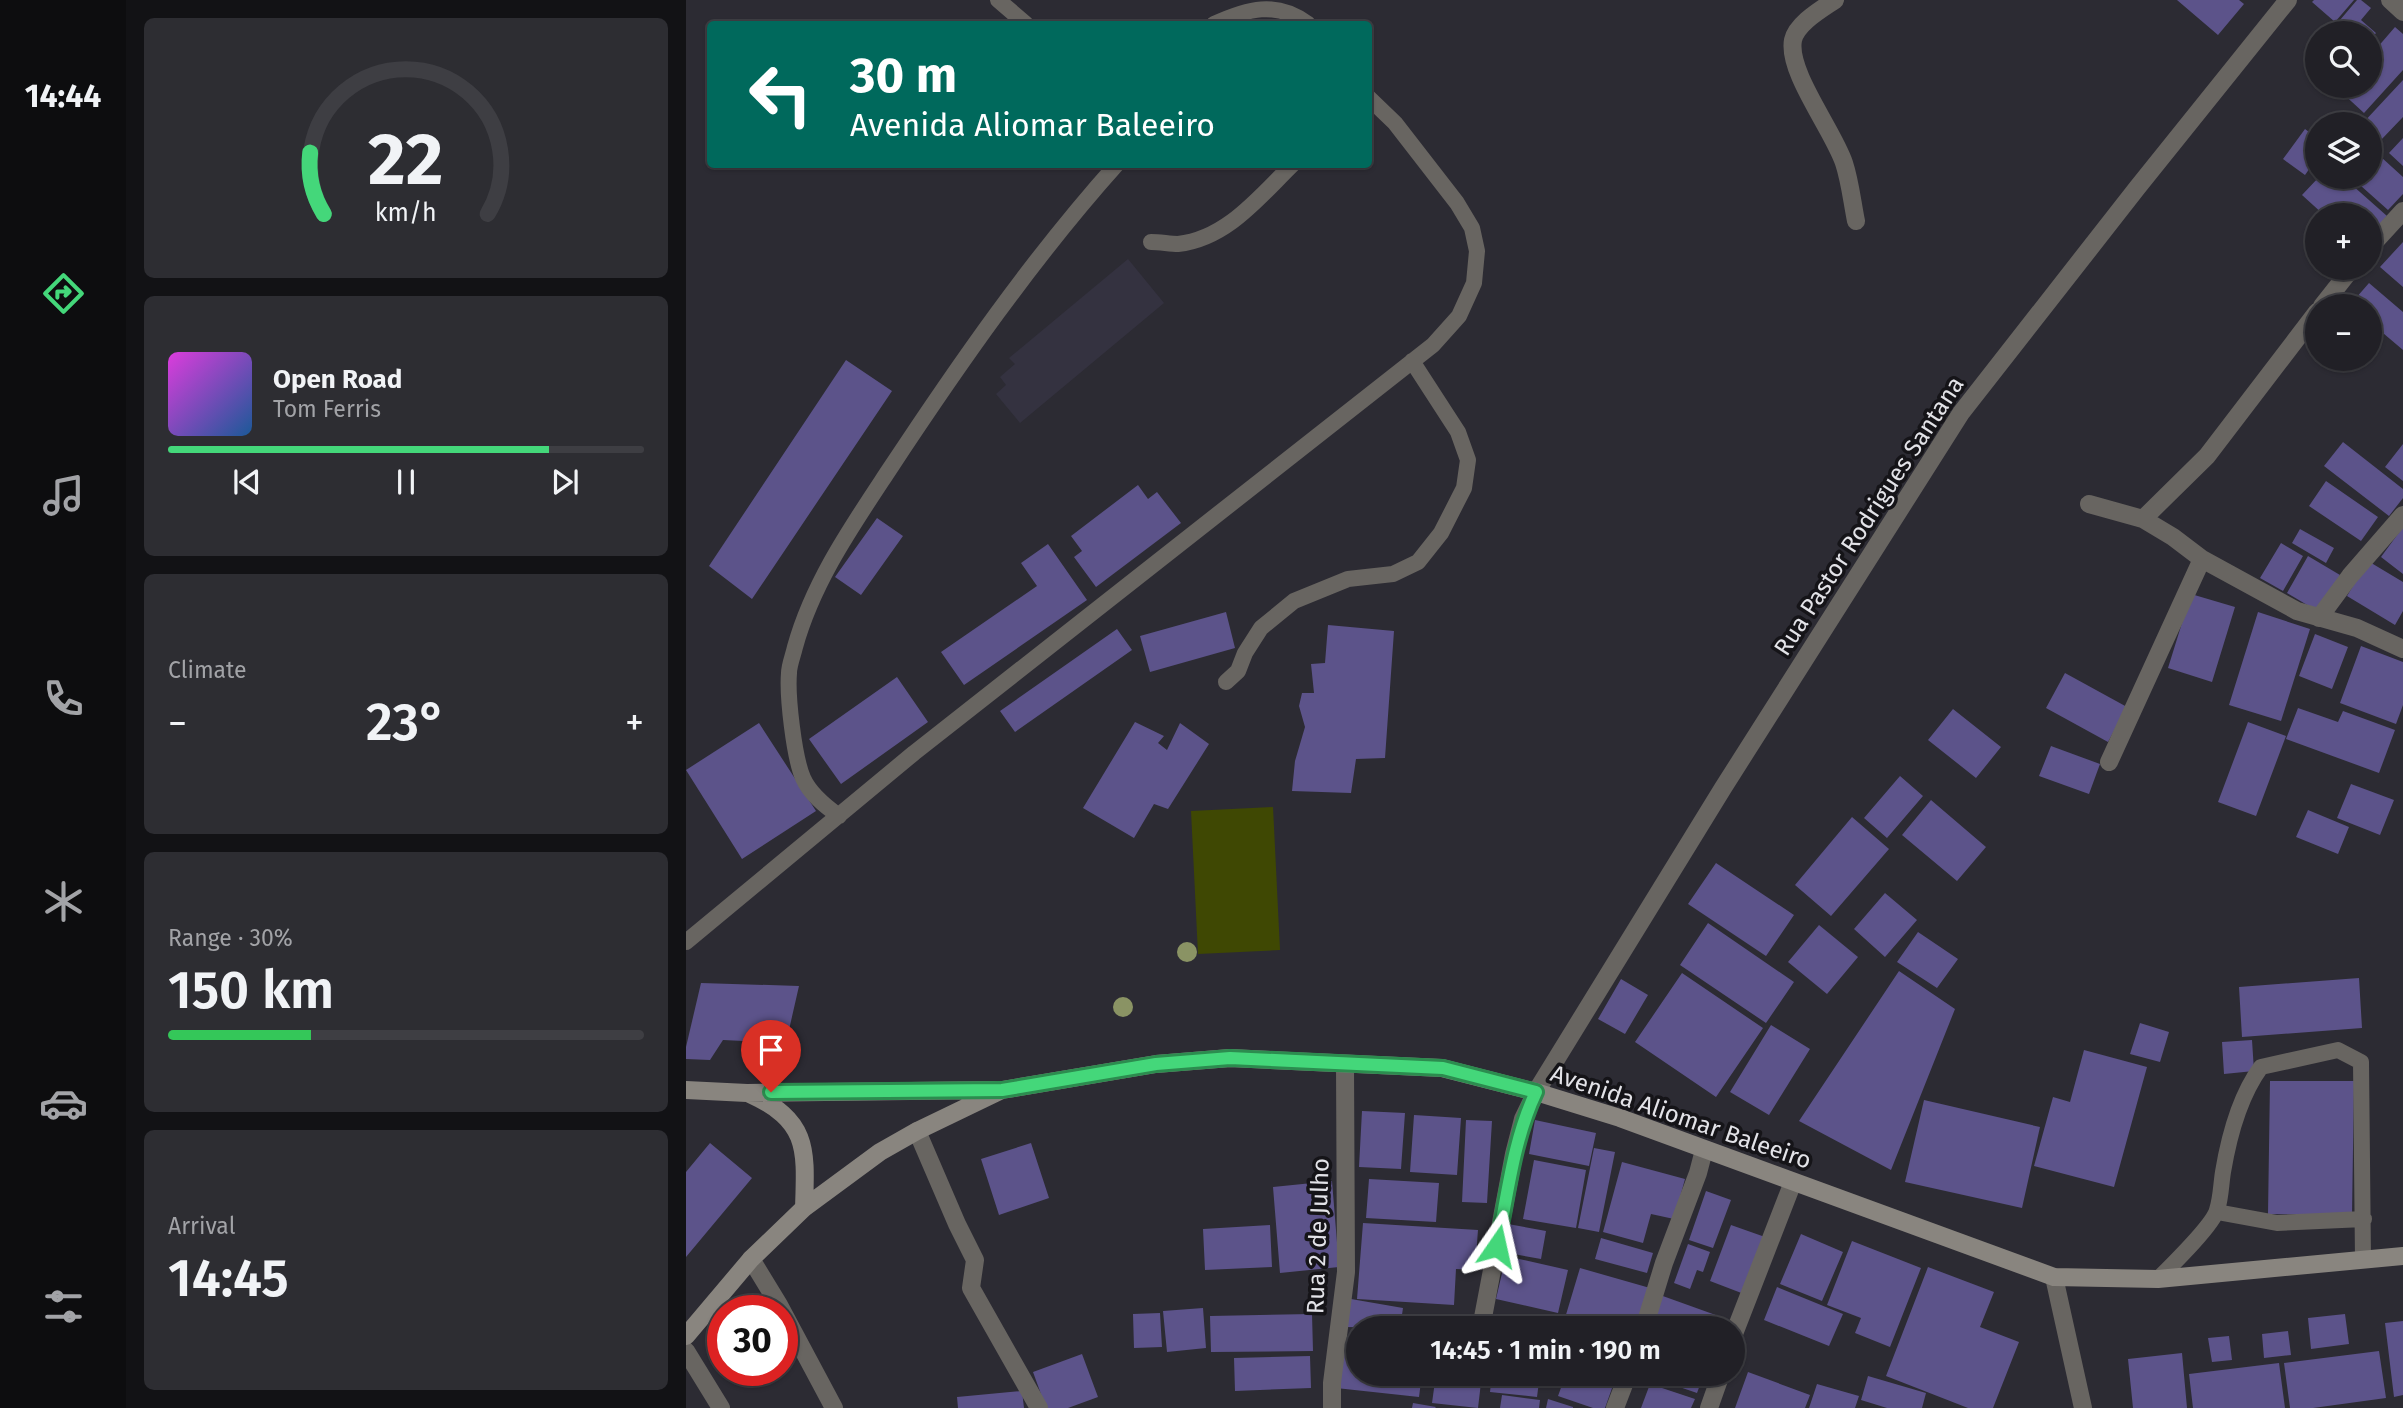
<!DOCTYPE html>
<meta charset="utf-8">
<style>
body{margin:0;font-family:"Fira Sans",sans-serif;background:#2d2d32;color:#f1f3f6;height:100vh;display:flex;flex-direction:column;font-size:26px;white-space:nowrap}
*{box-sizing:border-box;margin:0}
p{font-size:23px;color:#a2a3a7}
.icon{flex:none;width:38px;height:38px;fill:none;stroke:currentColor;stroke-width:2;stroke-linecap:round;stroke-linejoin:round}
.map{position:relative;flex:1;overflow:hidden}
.sheet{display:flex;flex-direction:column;gap:18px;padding:18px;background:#121215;width:560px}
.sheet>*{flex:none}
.hud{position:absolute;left:21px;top:21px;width:665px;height:147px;border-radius:7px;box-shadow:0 2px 5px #0004,0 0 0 2px #3e3e43;background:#00695c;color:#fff;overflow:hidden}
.controls{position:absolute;left:1619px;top:21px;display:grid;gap:14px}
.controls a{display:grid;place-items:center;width:77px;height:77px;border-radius:50%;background:#212026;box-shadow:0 2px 5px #0004,0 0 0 2px #3e3e43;font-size:35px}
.speed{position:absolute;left:21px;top:1295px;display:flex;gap:14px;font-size:35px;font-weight:700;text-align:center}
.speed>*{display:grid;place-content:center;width:91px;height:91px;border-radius:50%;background:#212026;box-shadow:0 2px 5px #0004,0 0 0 2px #3e3e43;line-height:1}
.speed .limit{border:10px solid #d22;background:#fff;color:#111}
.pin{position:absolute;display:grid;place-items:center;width:60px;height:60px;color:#fff;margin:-72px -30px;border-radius:50% 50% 50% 0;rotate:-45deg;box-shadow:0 0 7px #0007}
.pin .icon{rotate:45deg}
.me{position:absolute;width:77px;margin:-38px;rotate:11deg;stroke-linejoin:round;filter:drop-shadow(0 0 5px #0008)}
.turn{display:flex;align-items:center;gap:24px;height:147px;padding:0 28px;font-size:32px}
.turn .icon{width:91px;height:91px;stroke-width:2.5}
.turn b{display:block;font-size:49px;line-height:60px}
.big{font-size:52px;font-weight:600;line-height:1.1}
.sheet .tile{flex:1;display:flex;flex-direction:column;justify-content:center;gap:10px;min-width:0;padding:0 24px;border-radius:10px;background:#2d2d32}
.sheet .dial{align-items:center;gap:0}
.dial svg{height:182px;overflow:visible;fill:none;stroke:#3e3e43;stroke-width:7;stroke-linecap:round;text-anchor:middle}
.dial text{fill:#f1f3f6;stroke:none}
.song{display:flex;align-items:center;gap:21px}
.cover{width:84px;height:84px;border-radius:10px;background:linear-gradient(135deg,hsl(300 70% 55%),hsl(210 70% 35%))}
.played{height:7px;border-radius:4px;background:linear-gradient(90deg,#44d77a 80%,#3e3e43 80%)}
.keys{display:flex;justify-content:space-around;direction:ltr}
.heat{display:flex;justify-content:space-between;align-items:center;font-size:38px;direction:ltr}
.charge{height:10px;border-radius:5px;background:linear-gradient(90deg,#34c759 30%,#3e3e43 0)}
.trip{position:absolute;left:660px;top:1316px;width:399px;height:70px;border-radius:35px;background:#212026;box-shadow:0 2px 5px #0004,0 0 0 2px #3e3e43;font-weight:600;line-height:70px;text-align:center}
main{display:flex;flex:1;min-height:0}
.dock{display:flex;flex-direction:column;width:126px;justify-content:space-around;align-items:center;background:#0d0d0f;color:#a2a3a7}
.dock .icon{width:49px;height:49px}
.dock .active{color:#44d77a}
.dock b{font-size:32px;color:#f1f3f6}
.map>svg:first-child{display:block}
.built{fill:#343240}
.green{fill:#3f4803}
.building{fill:#5c538a}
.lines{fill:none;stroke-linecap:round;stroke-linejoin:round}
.service{stroke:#686561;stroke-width:16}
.minor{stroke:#686561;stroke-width:18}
.secondary{stroke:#89857f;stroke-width:18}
.tree{fill:#8a9364}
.route-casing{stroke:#2c8c4f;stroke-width:18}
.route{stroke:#44d77a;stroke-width:12}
.labels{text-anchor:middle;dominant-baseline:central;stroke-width:7;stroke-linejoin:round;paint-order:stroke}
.street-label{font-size:24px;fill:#e3e3e8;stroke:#151418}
</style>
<main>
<nav class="dock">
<b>14:44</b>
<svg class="icon active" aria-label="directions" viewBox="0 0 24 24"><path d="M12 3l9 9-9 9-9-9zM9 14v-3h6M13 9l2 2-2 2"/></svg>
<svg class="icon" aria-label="music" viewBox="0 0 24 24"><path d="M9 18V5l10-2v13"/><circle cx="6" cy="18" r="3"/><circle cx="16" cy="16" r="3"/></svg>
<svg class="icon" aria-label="phone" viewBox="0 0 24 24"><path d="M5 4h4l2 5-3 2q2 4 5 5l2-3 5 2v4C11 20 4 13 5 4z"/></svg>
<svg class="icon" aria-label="climate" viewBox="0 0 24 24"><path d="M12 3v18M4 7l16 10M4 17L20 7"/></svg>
<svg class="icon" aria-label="car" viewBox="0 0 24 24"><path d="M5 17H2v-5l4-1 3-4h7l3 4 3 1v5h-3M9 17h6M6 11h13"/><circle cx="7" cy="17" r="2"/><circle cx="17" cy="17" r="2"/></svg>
<svg class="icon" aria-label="filters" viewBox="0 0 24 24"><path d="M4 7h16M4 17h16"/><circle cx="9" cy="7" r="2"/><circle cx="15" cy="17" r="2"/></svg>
</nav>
<section class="sheet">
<div class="tile dial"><svg viewBox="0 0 100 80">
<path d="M14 69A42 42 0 1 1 86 69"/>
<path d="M14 69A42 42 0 0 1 8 42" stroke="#44d77a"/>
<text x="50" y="56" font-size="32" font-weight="700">22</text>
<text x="50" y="72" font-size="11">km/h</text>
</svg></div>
<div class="tile">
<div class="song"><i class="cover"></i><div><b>Open Road</b><p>Tom Ferris</p></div></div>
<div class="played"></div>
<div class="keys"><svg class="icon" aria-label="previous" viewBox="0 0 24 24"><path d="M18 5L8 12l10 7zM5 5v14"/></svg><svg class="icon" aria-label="pause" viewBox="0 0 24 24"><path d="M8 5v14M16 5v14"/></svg><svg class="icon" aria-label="next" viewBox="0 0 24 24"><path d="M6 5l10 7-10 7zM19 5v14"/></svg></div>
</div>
<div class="tile"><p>Climate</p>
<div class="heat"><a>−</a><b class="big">23°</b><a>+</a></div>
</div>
<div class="tile"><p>Range · 30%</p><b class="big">150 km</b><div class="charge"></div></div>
<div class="tile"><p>Arrival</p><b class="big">14:45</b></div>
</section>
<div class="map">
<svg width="1717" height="1408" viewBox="0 0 1717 1408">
<rect width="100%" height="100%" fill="#2c2b33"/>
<path class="built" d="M442,259L478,303L334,423L310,394L320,385L314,377L329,364L323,358Z"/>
<path class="green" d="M587,807L594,950L512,954L505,811Z"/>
<path class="building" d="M1491,0H1553L1558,4L1532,35Z
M1628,0H1668L1649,22L1626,2Z
M1671,0H1675L1685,8L1675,20L1690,33L1684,40V33H1643Z
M1709,27L1717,34V70L1678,113L1653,90L1657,86H1684V56Z
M1631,54V75L1621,66Z
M1717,80V117L1694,141L1684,132V124H1676Z
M1619,129L1631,138V158L1619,175L1597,159Z
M1717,138V166L1703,153Z
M1684,147L1717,177V194L1702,210L1665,177H1684Z
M1633,177H1657L1701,216L1684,236V215H1638L1616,195Z
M1717,242V287L1694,267Z
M1683,283L1717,312V350L1684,322V306H1663Z
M160,360L206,391L66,599L23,566Z
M1657,442L1717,489V498L1703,516L1638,466Z
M1717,444V481L1699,467Z
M1640,481L1692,517L1675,541L1623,506Z
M452,485L462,499L471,492L495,523L410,587L388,557L396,551L385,536Z
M191,518L217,536L175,595L149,577Z
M1717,527V574L1695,557Z
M1614,529L1648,548L1640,563L1606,543Z
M1595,543L1617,556L1597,591L1574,578Z
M362,544L401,600L278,685L255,652L351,586L335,563Z
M1622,556L1654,575L1633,612L1601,593Z
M1682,561L1717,582V611L1709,625L1661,596Z
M1505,594L1549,607L1526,682L1482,668Z
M540,612L549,648L464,672L454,636Z
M1572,612L1624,629L1595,721L1543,705Z
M642,625L708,631L699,758L670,759L665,793L606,791L609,761L619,727L613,706L616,693H628L625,664L639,663Z
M431,629L446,650L329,732L314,711Z
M1629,634L1662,647L1646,689L1613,676Z
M1675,646L1717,662V705L1710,724L1654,703Z
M1379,673L1441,707L1422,742L1360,708Z
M211,677L242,722L155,784L123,739Z
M1612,708L1652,722L1657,711L1709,730L1693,773L1600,739Z
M1267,709L1315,747L1290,778L1242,740Z
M449,722L478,736L472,743L481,750L494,723L523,744L482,809L468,804L448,838L397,808Z
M1562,722L1600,736L1570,816L1532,802Z
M73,723L130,811L56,859L0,770Z
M1365,746L1414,764L1403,794L1353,776Z
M1214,776L1237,796L1201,838L1178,818Z
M1665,784L1708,800L1694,835L1651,818Z
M1245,800L1300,847L1271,881L1216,835Z
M1622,810L1663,827L1652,854L1610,837Z
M1166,817L1203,849L1145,916L1109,885Z
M1030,863L1108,915L1080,956L1002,904Z
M1199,893L1231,920L1199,957L1168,929Z
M1022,923L1108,982L1080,1023L994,965Z
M1133,925L1172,957L1141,994L1102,962Z
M1232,932L1272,959L1251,988L1211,962Z
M1213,971L1269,1009L1205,1170L1113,1121Z
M996,973L1077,1028L1030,1097L949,1042Z
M1673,978L1676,1028L1556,1037L1553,987Z
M935,979L962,995L939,1034L912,1019Z
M15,983L113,986L100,1043L37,1040L24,1060L0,1059V1047Z
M1454,1023L1483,1032L1474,1062L1444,1054Z
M1085,1025L1124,1049L1083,1115L1044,1092Z
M1566,1040L1568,1071L1538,1074L1536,1042Z
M1398,1050L1461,1067L1428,1187L1348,1166L1367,1097L1384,1102Z
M1584,1081H1668L1666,1215L1582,1214Z
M1238,1100L1354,1127L1336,1208L1219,1182Z
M676,1111L719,1113L715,1169L673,1167Z
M728,1115L775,1118L771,1175L724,1172Z
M780,1120L806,1121L801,1203L776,1202Z
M849,1120L910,1133L903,1166L843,1154Z
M24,1143L66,1178L0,1257V1172Z
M345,1143L363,1198L313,1215L295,1159Z
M908,1148L929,1152L913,1232L892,1228Z
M848,1160L900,1170L890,1228L837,1219Z
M936,1162L999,1179L988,1219L965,1214L957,1243L917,1232Z
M683,1179L753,1183L750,1222L680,1218Z
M646,1181L653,1267L594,1273L587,1187Z
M1020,1191L1045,1200L1027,1248L1003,1240Z
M677,1223L792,1230L789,1270L770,1269L768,1305L671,1299Z
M822,1224L860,1231L855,1259L816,1252Z
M584,1225L586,1267L519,1270L517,1229Z
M1045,1225L1079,1237L1058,1294L1024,1281Z
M1115,1234L1157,1252L1136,1301L1094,1284Z
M915,1238L967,1253L961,1273L909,1259Z
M1166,1241L1235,1268L1204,1347L1169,1333L1175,1318L1141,1305Z
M1002,1244L1024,1252L1017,1272L1011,1270L1004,1289L988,1283Z
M820,1256L882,1270L872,1313L810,1299Z
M1242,1267L1308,1292L1294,1327L1333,1342L1307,1408H1282L1200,1376Z
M894,1268L964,1288L952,1328H876Z
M1091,1287L1157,1314L1143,1346L1078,1320Z
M974,1295L1038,1318L1035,1328H962Z
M665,1299L717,1308L714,1328L660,1327Z
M517,1308L520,1348L481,1352L477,1311Z
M474,1313L476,1347L448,1348L447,1314Z
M626,1314L627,1351L525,1352L524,1316Z
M1659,1314L1663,1344L1625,1349L1622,1318Z
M1717,1321V1395L1708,1397L1699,1323Z
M1602,1331L1605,1355L1578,1358L1576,1334Z
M1543,1336L1546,1360L1526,1362L1522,1338Z
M1693,1351L1700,1398L1627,1408H1604L1598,1363Z
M654,1352L672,1354V1374H736L733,1397L650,1388Z
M1496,1353L1501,1408H1447L1442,1359Z
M396,1354L412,1397L382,1408H360L347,1372Z
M624,1356L625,1388L549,1391L548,1358Z
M1593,1363L1599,1408H1507L1503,1374Z
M1062,1372L1124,1395L1119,1408H1049Z
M750,1374H796L792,1408L746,1403Z
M806,1374H854L851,1397L804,1392Z
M880,1374H931L919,1408H907L872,1396Z
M968,1374H1018L1011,1393L967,1378Z
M1182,1376L1240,1393L1236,1408H1201L1175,1400Z
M964,1384L1009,1399L1005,1408H955Z
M1131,1384L1173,1396L1169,1408H1123Z
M336,1391L338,1408H272L271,1397Z
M816,1395L854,1400L853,1408H814Z
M862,1399L887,1407V1408H860Z
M727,1403L750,1407L749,1408H726Z"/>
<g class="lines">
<path class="service" d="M312,0L340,24
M528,24C561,9 590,0 622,24
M465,242C474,242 484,244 492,244C541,239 574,196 607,164
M540,682L552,671L559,653L575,628L608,601L662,579L707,574L732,562L755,533L778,488L782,460L772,432L726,361
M153,816C139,806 124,794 117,778C108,757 101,696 103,673C103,665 107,656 109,647C127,582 166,526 203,470C273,364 346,259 431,164
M0,942L228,753L747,345L773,316L788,283L791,251L786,228L771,203L709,123L682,97
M1531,1212L1591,1223L1678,1219
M1472,1279C1485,1266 1527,1225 1531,1210C1535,1198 1535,1184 1537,1172C1543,1136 1553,1097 1575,1067L1652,1050L1675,1062L1677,1260"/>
<path class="minor" d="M1149,0C1136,9 1111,23 1107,40C1101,72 1147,130 1158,163C1164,181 1166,201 1170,221
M1704,0L1717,12
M1684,247L1717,211
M1636,306L1666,268
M1403,504L1457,519L1487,537L1516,559L1611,611L1671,628L1717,649
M1457,519L1521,456L1631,312
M1633,618L1664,576L1717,515
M1423,762L1516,559
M231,1131L271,1224L289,1260L285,1288L353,1408
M65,1259L93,1305L148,1408
M1368,1277L1397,1408
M795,1328L828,1154L837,1119L850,1092L1037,788L1275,413L1451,188L1602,0
M958,1328L978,1263L1012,1173L1018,1150
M1046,1339L1107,1182
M0,1351L35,1408
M646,1408V1383L660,1272L659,1065
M929,1408L942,1374
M1023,1408L1035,1374"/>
<path class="secondary" d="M0,1090L61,1093L309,1090
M64,1094C123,1121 120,1149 118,1208
M0,1336L65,1259L118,1208L194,1152L231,1131L316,1090L470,1064L544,1058L756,1068L850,1092L934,1118L1368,1277L1472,1279L1717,1256"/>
</g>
<g class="tree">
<circle cx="501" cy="952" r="10"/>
<circle cx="437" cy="1007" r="10"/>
</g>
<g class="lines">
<defs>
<path id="route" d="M85,1092L316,1090L470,1064L544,1058L757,1068L850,1092C827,1141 822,1193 811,1246"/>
</defs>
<use href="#route" class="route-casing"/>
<use href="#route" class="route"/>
</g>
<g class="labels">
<g class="street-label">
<text transform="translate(1183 516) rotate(-57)">Rua Pastor Rodrigues Santana</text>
<text transform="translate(995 1117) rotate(19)">Avenida Aliomar Baleeiro</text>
<text transform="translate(632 1236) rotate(-88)">Rua 2 de Julho</text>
</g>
</g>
</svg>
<div class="controls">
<a><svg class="icon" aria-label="search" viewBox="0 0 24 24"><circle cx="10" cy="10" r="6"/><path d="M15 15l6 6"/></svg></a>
<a><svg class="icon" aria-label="layers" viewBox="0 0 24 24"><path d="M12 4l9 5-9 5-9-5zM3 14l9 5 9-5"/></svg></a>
<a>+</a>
<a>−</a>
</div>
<div class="speed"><div class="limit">30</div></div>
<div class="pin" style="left:85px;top:1092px;background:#d93025"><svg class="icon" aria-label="arrive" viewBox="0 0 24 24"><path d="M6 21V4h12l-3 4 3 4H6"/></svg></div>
<svg class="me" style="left:811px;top:1246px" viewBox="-20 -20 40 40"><path d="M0-17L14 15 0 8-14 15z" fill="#44d77a" stroke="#fff" stroke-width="4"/></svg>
<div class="trip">14:45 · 1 min · 190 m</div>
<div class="hud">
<div class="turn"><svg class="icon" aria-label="left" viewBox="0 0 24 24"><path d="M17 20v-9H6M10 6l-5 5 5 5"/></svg><div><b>30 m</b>Avenida Aliomar Baleeiro</div></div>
</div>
</div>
</main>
